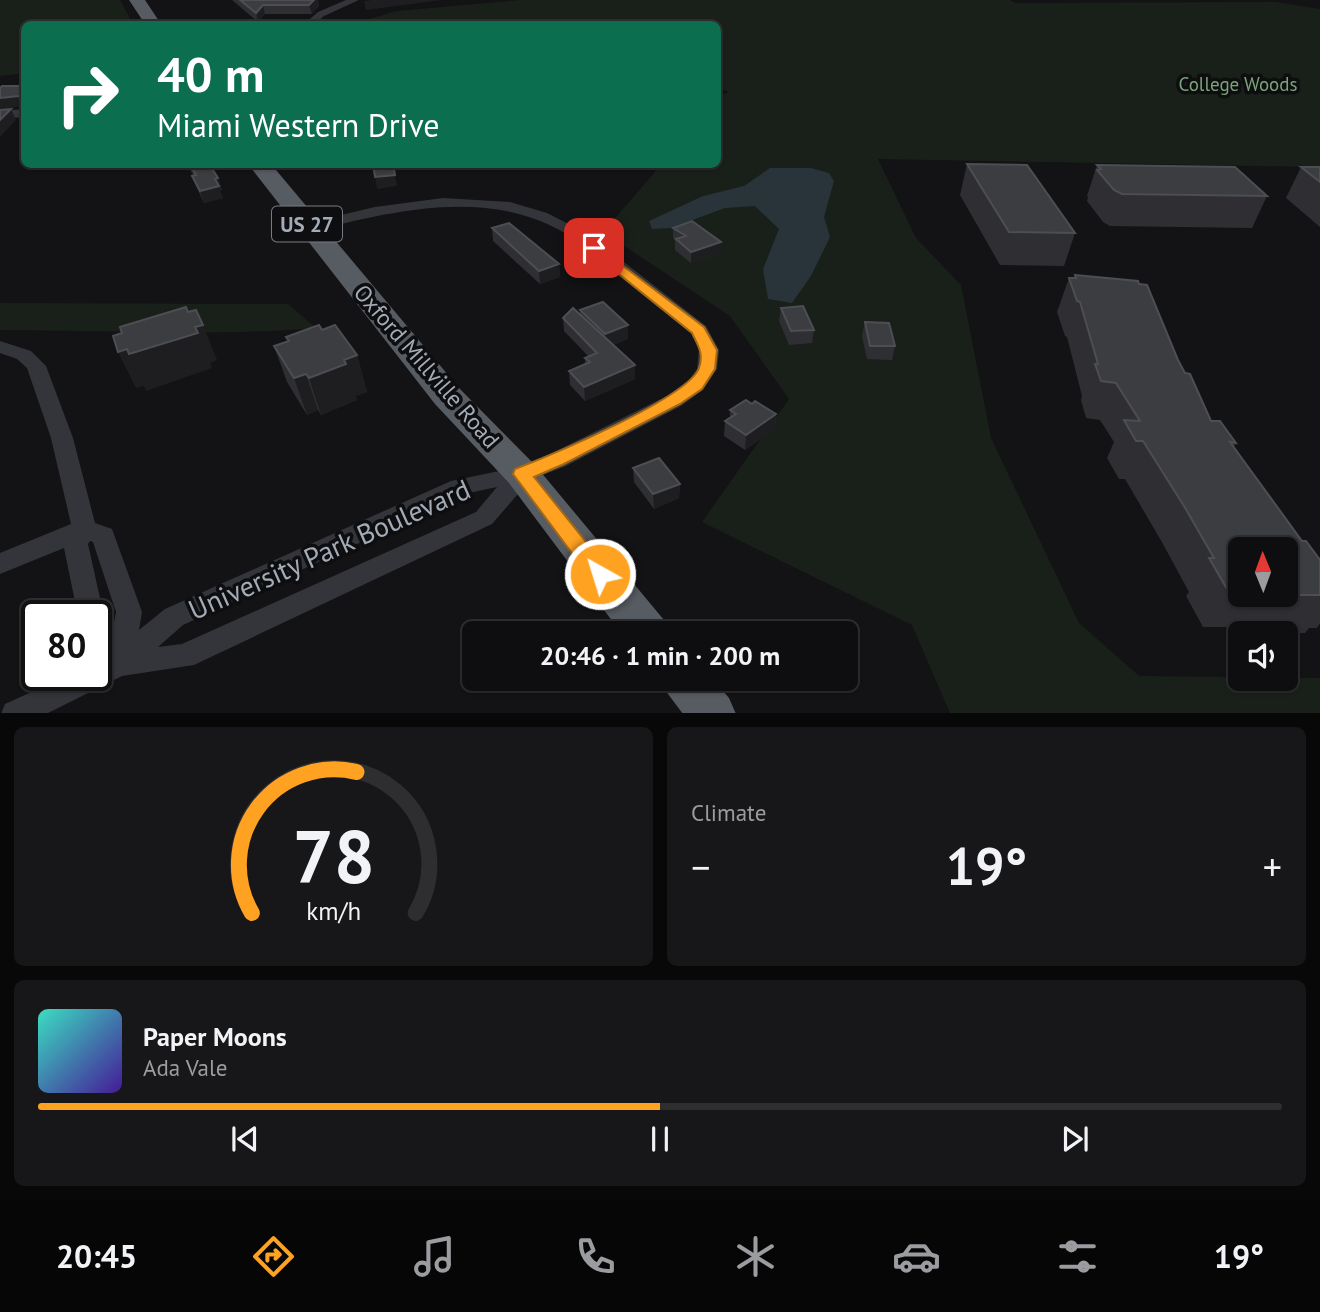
<!DOCTYPE html>
<meta charset="utf-8">
<style>
body{margin:0;font-family:"PT Sans",sans-serif;background:#171719;color:#f1f3f6;height:100vh;display:flex;flex-direction:column;font-size:26px;white-space:nowrap}
*{box-sizing:border-box;margin:0}
p{font-size:23px;color:#9b9c9f}
.icon{flex:none;width:38px;height:38px;fill:none;stroke:currentColor;stroke-width:2;stroke-linecap:round;stroke-linejoin:round}
.map{position:relative;height:713px;overflow:hidden}
.sheet{display:flex;flex-direction:column;gap:14px;padding:14px;background:#080809;flex:1}
.sheet>*{flex:none}
.banner{position:absolute;left:21px;top:21px;width:700px;height:147px;border-radius:10px;box-shadow:0 2px 5px #0004,0 0 0 2px #2e2e30;background:#0b6e4f;color:#fff;overflow:hidden}
.needle{width:46px;rotate:359deg}
.buttons{position:absolute;left:1228px;top:537px;display:grid;gap:14px}
.buttons a{display:grid;place-items:center;width:70px;height:70px;border-radius:10px;background:#0e0e10;box-shadow:0 2px 5px #0004,0 0 0 2px #2e2e30;font-size:35px}
.speed{position:absolute;left:21px;top:600px;display:flex;gap:14px;font-size:35px;font-weight:700;text-align:center}
.speed>*{display:grid;place-content:center;width:91px;height:91px;border-radius:50%;background:#0e0e10;box-shadow:0 2px 5px #0004,0 0 0 2px #2e2e30;line-height:1}
.speed .limit{border:4px solid #111;border-radius:10px;background:#fff;color:#111}
.pin{position:absolute;display:grid;place-items:center;width:60px;height:60px;color:#fff;margin:-30px;border-radius:14px;box-shadow:0 4px 10px #0006}
.me{position:absolute;width:77px;margin:-38px;rotate:321deg;stroke-linejoin:round;filter:drop-shadow(0 0 5px #0008)}
.turn{display:flex;align-items:center;gap:24px;height:147px;padding:0 21px;font-size:32px}
.turn .icon{width:91px;height:91px;stroke-width:2.5}
.turn b{display:block;font-size:49px;line-height:60px}
.big{font-size:52px;font-weight:700;line-height:1.1}
.sheet .widget{flex:1;display:flex;flex-direction:column;justify-content:center;gap:10px;min-width:0;padding:0 24px;border-radius:10px;background:#171719}
.sheet .dial{align-items:center;gap:0}
.dial svg{height:182px;overflow:visible;fill:none;stroke:#2e2e30;stroke-width:7;stroke-linecap:round;text-anchor:middle}
.dial text{fill:#f1f3f6;stroke:none}
.song{display:flex;align-items:center;gap:21px}
.cover{width:84px;height:84px;border-radius:10px;background:linear-gradient(135deg,hsl(170 70% 55%),hsl(260 70% 35%))}
.played{height:7px;border-radius:4px;background:linear-gradient(90deg,#ffa121 50%,#2e2e30 50%)}
.keys{display:flex;justify-content:space-around;direction:ltr}
.heat{display:flex;justify-content:space-between;align-items:center;font-size:38px;direction:ltr}
.sheet .tiles{flex:1;display:grid;gap:14px;grid-template-columns:1fr 1fr}
.widget:last-child{grid-column:span 2}
.trip{position:absolute;left:462px;top:621px;width:396px;height:70px;border-radius:10px;background:#0e0e10;box-shadow:0 2px 5px #0004,0 0 0 2px #2e2e30;font-weight:700;line-height:70px;text-align:center}
.tabs{display:flex;height:112px;justify-content:space-around;align-items:center;background:#060606;color:#9b9c9f}
.tabs .icon{width:49px;height:49px}
.tabs .on{color:#ffa121}
.tabs b{font-size:32px;color:#f1f3f6}
.map>svg:first-child{display:block}
.green{fill:#192019}
.water{fill:#28333a}
.lines{fill:none;stroke-linecap:round;stroke-linejoin:round}
.minor{fill:#34353a;fill-rule:evenodd}
.trunk{fill:#575b62;fill-rule:evenodd}
.wall{fill:#2f2f33;fill-rule:evenodd}
.shaded-wall{fill:#1e1e21}
.building{fill:#3b3d41;stroke:#4c4e53;stroke-width:2}
.route{fill:#ffa121;stroke:#a66915;stroke-width:2}
.labels{text-anchor:middle;dominant-baseline:central;stroke-width:7;stroke-linejoin:round;paint-order:stroke}
.far-park-label{font-size:19px;fill:#7aa379;stroke:#0e0e10}
.shield{fill:#0e0e10;stroke:#767c84;stroke-width:2}
.shield-label{font-size:21px;font-weight:bold;fill:#a3abb6}
.street-label{font-size:23px;fill:#a3abb6;stroke:#0e0e10}
.near-street-label{font-size:28px;fill:#a3abb6;stroke:#0e0e10}
</style>
<div class="map">
<svg width="1320" height="714" viewBox="0 0 1320 714">
<rect width="100%" height="100%" fill="#131315"/>
<path class="green" d="M0,0H120L133,24H24V73L0,76Z
M520,0H1010L1015,3L1276,2L1320,9V167L878,159L916,238L961,285L991,438L1079,623L1139,676L1320,678V713H950L912,625L702,522L789,399L730,316L603,232L661,165H659L718,164V97L729,92L718,87V24H433C405,21 379,24 351,24L397,11Z
M0,303L288,304L316,328C210,337 105,330 0,330Z"/>
<path class="water" d="M770,168H811L829,173L834,181L824,217L830,237L811,276L792,303L768,299L763,269L779,229L755,206L725,208L671,228L652,229L649,221L703,196L744,186Z"/>
<g class="lines">
<path class="minor" d="M346,0H359L324,16L314,24H304L318,12Z
M24,109V117L0,119V111Z
M443,198L510,202L547,213L588,234L706,326L719,350L717,369L703,390L681,406L566,466L530,480L492,524L194,665L122,676L46,714H1L5,704L67,676H96V661L100,660L96,654V616H78L64,548L0,574V553L71,524L51,438L27,368L17,359L0,353V341L31,351L46,366L73,438L95,523L112,529L142,612L139,630L165,609L451,481L518,467L550,454L667,396L689,380L697,369L699,350L691,333C663,311 635,289 607,266C595,256 583,244 570,236C491,186 393,211 309,232L301,227L303,224L375,207ZM497,487L476,512L182,644L158,647L183,625L464,494ZM90,541L93,542L116,612L112,632L101,622L104,616L88,544Z"/>
<path class="trunk" d="M129,0H145L161,24H145Z
M248,164H271L459,388L535,465L664,620L670,634H622L509,483L435,404Z
M661,679H713L729,698L736,714H683L668,694Z"/>
</g>
<path class="wall" d="M232,0H318L319,6L312,14H265L258,22Z
M187,164H209L218,178L222,190L220,191L223,198L204,203L197,188L192,176L193,175Z
M967,164L1075,233L1064,266L1000,265L960,195Z
M1097,165L1267,196L1252,228L1110,226L1103,222L1087,201L1088,197L1087,196Z
M1301,167H1320V227L1286,198Z
M492,228L559,264L560,277L540,284L493,241Z
M673,228L721,242V253L691,263L675,250V240L673,238Z
M1075,275L1178,360L1211,421L1236,443L1234,447L1302,541L1320,560V623L1317,628H1309L1305,633H1260L1229,632L1227,627H1203L1186,596L1189,592L1163,544L1125,479H1119L1107,458L1114,442L1100,420L1086,418L1081,400L1082,396L1067,337L1065,336L1057,312L1069,278H1074ZM1241,550L1286,595H1241Z
M781,308L814,330L812,343L789,345L779,321Z
M580,310L628,325V339L613,345L635,379L585,401L570,385L569,371L585,364V358L588,356L564,331L563,318L580,315Z
M865,322L895,346L892,360L867,359L862,336Z
M322,330L357,355L367,392L355,396L357,400L321,415L318,410L307,415L287,382L274,346L288,341L286,337Z
M752,404L776,414L775,429L745,450L724,436L725,421L730,418V410Z
M633,468L680,484L679,498L654,509L634,482Z"/>
<path class="shaded-wall" d="M314,0H318L319,6L312,14L309,5Z
M372,0H442L366,10L364,1Z
M263,5L265,14L258,22L256,13Z
M19,96L24,106L0,109V98Z
M11,109L16,120L0,137V120Z
M393,164L397,186L377,189L375,177Z
M218,178L222,190L220,191L223,198L204,203L200,191L215,179Z
M721,242V253L691,263V252Z
M559,264L560,277L540,284L539,271Z
M203,325L217,360L210,363L212,368L146,391L144,386L136,388L118,352Z
M628,325V339L605,348V334Z
M357,355L367,392L355,396L357,400L321,415L309,378L344,360Z
M635,365V379L585,401L584,387Z
M306,374L318,410L307,415L294,378Z
M776,414L775,429L745,450L746,435Z
M680,484L679,498L654,509L653,494Z"/>
<path class="building" d="M240,0H314L309,5H263L256,13Z
M2,86H24V96L22,99L19,96L0,98V88Z
M11,109L0,120V110Z
M190,164H209L218,178L215,179L219,186L200,191L192,176L196,175Z
M373,164H393L395,175L375,177Z
M967,164L1027,165L1075,233L1009,232Z
M1097,165L1235,167L1267,196L1122,194L1114,190L1097,170L1101,169Z
M1301,167H1320V182Z
M692,221L721,242L691,252L676,239L686,236L673,228Z
M509,223L559,264L539,271L492,228Z
M1075,275L1138,281L1139,284L1147,285L1178,360L1185,373L1190,374L1211,421H1220L1236,443L1230,442L1302,541H1306L1320,560V595H1286V550H1241V589H1227L1209,558H1214L1184,506L1143,441H1136L1124,420L1140,421L1116,383L1101,381L1095,364H1098L1080,302L1077,301L1069,278H1076Z
M603,302L628,325L605,334L580,310Z
M803,306L814,330L791,331L781,308Z
M186,307L188,312L196,310L203,325L195,327L198,333L129,354L127,349L118,352L113,336L122,333L120,327Z
M573,308L635,365L584,387L569,371L590,362L585,358L597,353L563,318Z
M865,322L889,323L895,346H870Z
M319,325L322,330L335,325L357,355L344,360L346,364L309,378L306,374L294,378L274,346L289,341L286,337Z
M746,400L752,404L755,401L776,414L746,435L725,421L736,414L730,410Z
M659,458L680,484L653,494L633,468Z"/>
<path class="route" d="M594,244L704,327L717,350L715,369L702,389L680,404L564,464L534,477L607,568L610,574L607,580L600,583L592,580L513,474L515,469C549,456 688,398 699,368C704,354 698,345 692,333L589,250V245Z"/>
<g class="labels">
<g class="far-park-label">
<text x="1238" y="84">College Woods</text>
</g>
<rect class="shield" x="272" y="206.5" width="70" height="35" rx="5"/>
<g class="shield-label">
<text x="307" y="224">US 27</text>
</g>
<g class="street-label">
<text transform="translate(427 366) rotate(49)">Oxford Millville Road</text>
</g>
<g class="near-street-label">
<text transform="translate(329 549) rotate(-24)">University Park Boulevard</text>
</g>
</g>
</svg>
<div class="buttons">
<a><svg class="needle" viewBox="-14 -14 28 28"><path d="M0-13l5 13h-10z" fill="#e53935"/><path d="M0 13l5-13h-10z" fill="#9b9c9f"/></svg></a>
<a><svg class="icon" aria-label="sound" viewBox="0 0 24 24"><path d="M4 9h4l5-4v14l-5-4H4zM17 9q2 3 0 6"/></svg></a>
</div>
<div class="speed"><div class="limit">80</div></div>
<div class="pin" style="left:594px;top:248px;background:#d93025"><svg class="icon" aria-label="arrive" viewBox="0 0 24 24"><path d="M6 21V4h12l-3 4 3 4H6"/></svg></div>
<svg class="me" style="left:600px;top:574px" viewBox="-20 -20 40 40"><circle r="17" fill="#ffa121" stroke="#fff" stroke-width="3"/><path d="M0-11L8 9 0 5-8 9z" fill="#fff"/></svg>
<div class="trip">20:46 · 1 min · 200 m</div>
<div class="banner">
<div class="turn"><svg class="icon" aria-label="right" viewBox="0 0 24 24"><path d="M7 20v-9h11M14 6l5 5-5 5"/></svg><div><b>40 m</b>Miami Western Drive</div></div>
</div>
</div>
<section class="sheet">
<div class="tiles">
<div class="widget dial"><svg viewBox="0 0 100 80">
<path d="M14 69A42 42 0 1 1 86 69"/>
<path d="M14 69A42 42 0 0 1 60 7" stroke="#ffa121"/>
<text x="50" y="56" font-size="32" font-weight="700">78</text>
<text x="50" y="72" font-size="11">km/h</text>
</svg></div>
<div class="widget"><p>Climate</p>
<div class="heat"><a>−</a><b class="big">19°</b><a>+</a></div>
</div>
<div class="widget">
<div class="song"><i class="cover"></i><div><b>Paper Moons</b><p>Ada Vale</p></div></div>
<div class="played"></div>
<div class="keys"><svg class="icon" aria-label="previous" viewBox="0 0 24 24"><path d="M18 5L8 12l10 7zM5 5v14"/></svg><svg class="icon" aria-label="pause" viewBox="0 0 24 24"><path d="M8 5v14M16 5v14"/></svg><svg class="icon" aria-label="next" viewBox="0 0 24 24"><path d="M6 5l10 7-10 7zM19 5v14"/></svg></div>
</div>
</div>
</section>
<nav class="tabs">
<b>20:45</b>
<svg class="icon on" aria-label="directions" viewBox="0 0 24 24"><path d="M12 3l9 9-9 9-9-9zM9 14v-3h6M13 9l2 2-2 2"/></svg>
<svg class="icon" aria-label="music" viewBox="0 0 24 24"><path d="M9 18V5l10-2v13"/><circle cx="6" cy="18" r="3"/><circle cx="16" cy="16" r="3"/></svg>
<svg class="icon" aria-label="phone" viewBox="0 0 24 24"><path d="M5 4h4l2 5-3 2q2 4 5 5l2-3 5 2v4C11 20 4 13 5 4z"/></svg>
<svg class="icon" aria-label="climate" viewBox="0 0 24 24"><path d="M12 3v18M4 7l16 10M4 17L20 7"/></svg>
<svg class="icon" aria-label="car" viewBox="0 0 24 24"><path d="M5 17H2v-5l4-1 3-4h7l3 4 3 1v5h-3M9 17h6M6 11h13"/><circle cx="7" cy="17" r="2"/><circle cx="17" cy="17" r="2"/></svg>
<svg class="icon" aria-label="filters" viewBox="0 0 24 24"><path d="M4 7h16M4 17h16"/><circle cx="9" cy="7" r="2"/><circle cx="15" cy="17" r="2"/></svg>
<b>19°</b>
</nav>
